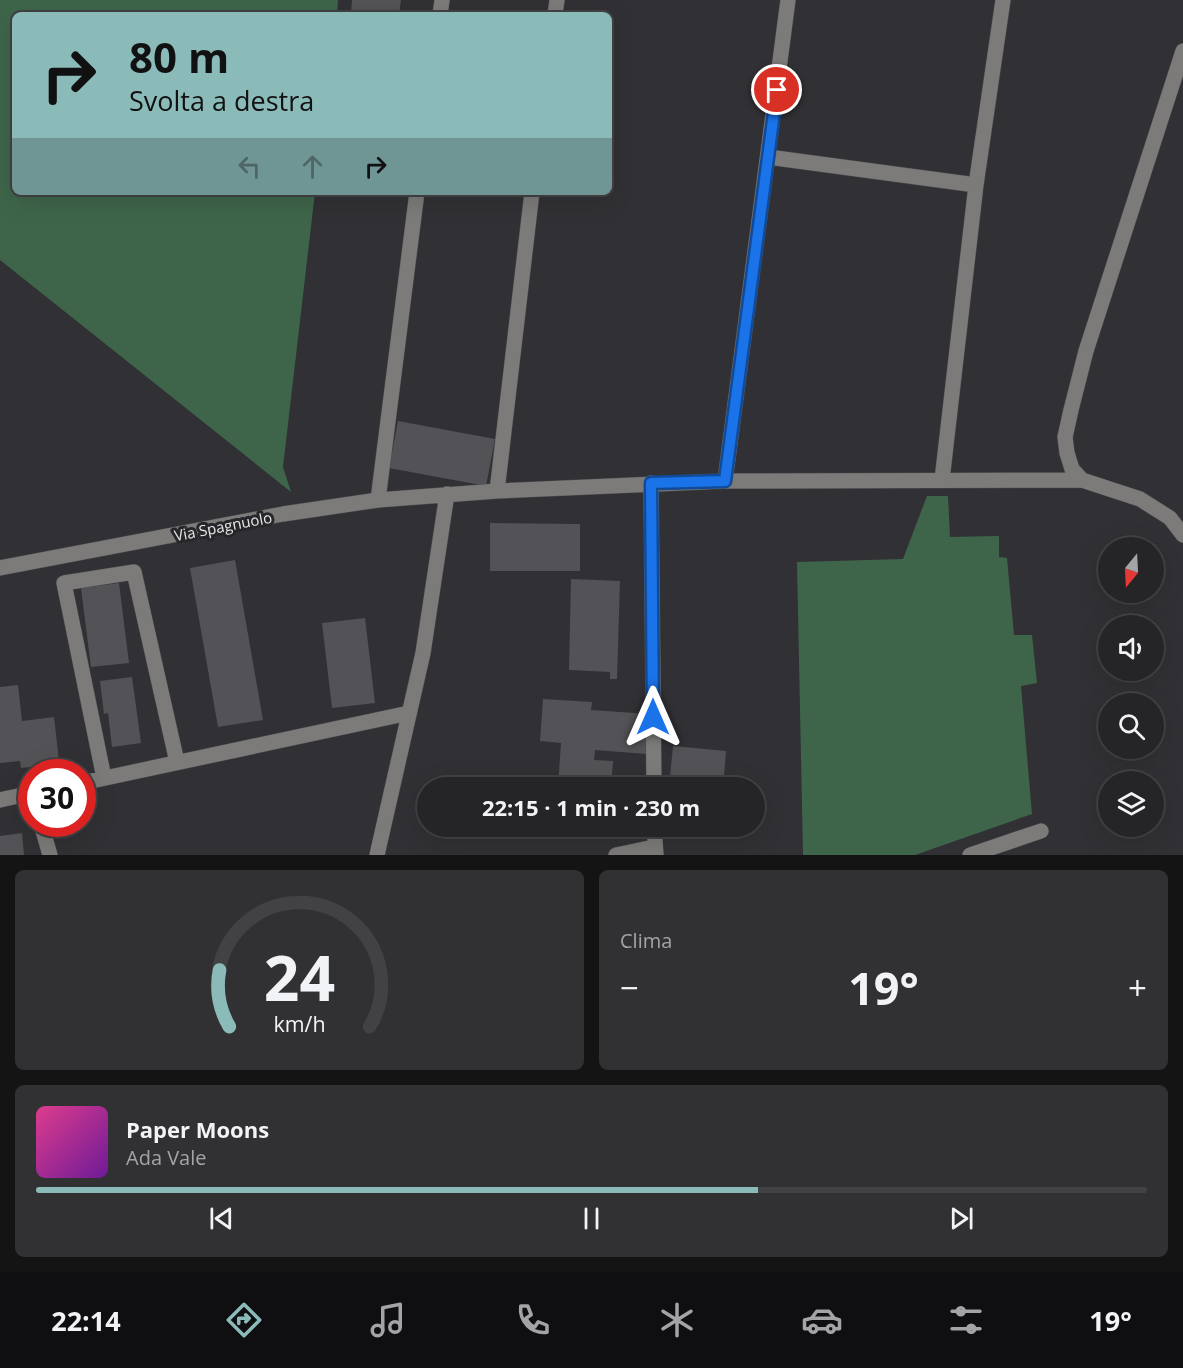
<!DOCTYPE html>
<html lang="it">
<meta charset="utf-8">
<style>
body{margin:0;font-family:"Open Sans",sans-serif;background:#313033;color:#f1f3f6;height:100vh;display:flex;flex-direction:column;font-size:22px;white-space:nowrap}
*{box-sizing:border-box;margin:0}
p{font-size:20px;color:#a3a4a7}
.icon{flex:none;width:33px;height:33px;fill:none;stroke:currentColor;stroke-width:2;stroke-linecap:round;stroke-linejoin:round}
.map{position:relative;height:855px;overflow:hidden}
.panel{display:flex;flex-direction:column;gap:15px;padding:15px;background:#141415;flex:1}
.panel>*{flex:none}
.hud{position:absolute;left:12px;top:12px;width:600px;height:183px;border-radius:9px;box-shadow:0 6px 24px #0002,0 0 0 2px #424144;background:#8bbbb9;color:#111;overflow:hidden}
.needle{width:39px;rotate:198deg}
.controls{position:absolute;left:1098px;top:537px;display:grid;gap:12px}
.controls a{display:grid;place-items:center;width:66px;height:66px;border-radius:50%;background:#252427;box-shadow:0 6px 24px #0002,0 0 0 2px #424144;font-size:30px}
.speed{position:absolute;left:18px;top:759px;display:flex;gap:12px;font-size:30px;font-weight:700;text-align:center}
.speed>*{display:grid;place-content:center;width:78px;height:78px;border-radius:50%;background:#252427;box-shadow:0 6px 24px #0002,0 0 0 2px #424144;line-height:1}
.speed .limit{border:9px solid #d22;background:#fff;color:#111}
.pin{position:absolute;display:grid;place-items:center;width:51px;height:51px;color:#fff;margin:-26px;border:3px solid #fff;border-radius:50%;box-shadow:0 2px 6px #0007}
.me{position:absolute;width:66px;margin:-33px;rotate:0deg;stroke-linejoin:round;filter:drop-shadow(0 0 4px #0008)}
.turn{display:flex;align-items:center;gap:21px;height:126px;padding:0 18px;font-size:27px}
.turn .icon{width:78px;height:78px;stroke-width:2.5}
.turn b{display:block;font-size:42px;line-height:51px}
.lanes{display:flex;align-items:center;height:57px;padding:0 18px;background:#0003;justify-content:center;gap:30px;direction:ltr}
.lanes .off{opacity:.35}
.big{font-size:45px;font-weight:700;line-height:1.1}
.panel .tile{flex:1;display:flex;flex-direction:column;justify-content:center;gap:9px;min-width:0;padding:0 21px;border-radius:9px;background:#313033}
.panel .dial{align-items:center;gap:0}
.dial svg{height:156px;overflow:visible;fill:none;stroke:#424144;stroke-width:7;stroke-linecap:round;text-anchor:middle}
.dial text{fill:#f1f3f6;stroke:none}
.song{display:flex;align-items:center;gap:18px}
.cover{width:72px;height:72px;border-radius:9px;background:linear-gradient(135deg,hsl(330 70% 55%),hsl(280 70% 35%))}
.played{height:6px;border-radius:3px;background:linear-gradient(90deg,#8bbbb9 65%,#424144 65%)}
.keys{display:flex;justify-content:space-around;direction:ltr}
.heat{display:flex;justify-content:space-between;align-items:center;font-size:33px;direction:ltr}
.panel .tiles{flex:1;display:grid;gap:15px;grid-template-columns:1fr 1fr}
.tile:last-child{grid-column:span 2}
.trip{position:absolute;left:417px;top:777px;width:348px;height:60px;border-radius:30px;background:#252427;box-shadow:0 6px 24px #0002,0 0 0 2px #424144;font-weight:700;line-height:60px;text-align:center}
.menu{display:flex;height:96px;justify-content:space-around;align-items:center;background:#0f0e10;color:#a3a4a7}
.menu .icon{width:42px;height:42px}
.menu .current{color:#8bbbb9}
.menu b{font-size:27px;color:#f1f3f6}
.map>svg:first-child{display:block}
.green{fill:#3e654a}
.building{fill:#535357}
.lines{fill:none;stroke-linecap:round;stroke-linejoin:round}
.minor-casing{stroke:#4e4d51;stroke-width:16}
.minor{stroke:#7c7b79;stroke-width:15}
.route-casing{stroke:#114b97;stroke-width:15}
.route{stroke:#1a73e8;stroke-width:10}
.labels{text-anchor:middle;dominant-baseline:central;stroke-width:6;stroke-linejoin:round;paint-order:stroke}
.street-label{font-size:15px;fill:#e8e7ea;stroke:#27262a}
</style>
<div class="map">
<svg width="1183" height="855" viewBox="0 0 1183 855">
<rect width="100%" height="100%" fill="#313034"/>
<path class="green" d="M0,0H338L337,15H15V192H315L283,467L291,492L0,260Z
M927,496H948L950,537L999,536V557L1007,558L1014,635H1032L1037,683L1021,686L1032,814L915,855H803L797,562L903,559Z"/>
<path class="building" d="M352,0H401L399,15H351Z
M398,421L495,439L486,486L389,468Z
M490,523L580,524V571H490Z
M235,560L263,720L218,727L190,568Z
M571,579L620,581L617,679H610V672L569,670Z
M119,583L129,663L91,667L81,588Z
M365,618L375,703L332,708L322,623Z
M132,677L141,743L112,747L108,713L104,714L100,681Z
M18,685L22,721L54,717L60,770L50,771L49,765L21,768L20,761L0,763V687Z
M543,699L592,702L591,710L649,714L646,754L595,750L594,760L613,761L611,788L558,786L561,743L540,741Z
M673,746L726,751L723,788H669Z
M679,826H720V832L679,829Z
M22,833L24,855H0V836Z"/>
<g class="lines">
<defs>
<path id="minor" d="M440,15L442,0
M555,15L557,0
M768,157L976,185
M942,480L976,185L1003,0
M1082,480L1072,469L1067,453L1065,437L1071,410L1086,351L1183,51
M725,481L788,0
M651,483L654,788
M497,491L532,192
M378,500L417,192
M0,568L283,514L378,500L497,491L725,481L1082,480L1140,499L1170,518L1183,535
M104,778L64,583L134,572L177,762
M82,783L409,713
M0,800L32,793
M41,824L50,855
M654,826L656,855
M377,855L423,653L447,494
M616,855L654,847
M970,855L1041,831"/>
</defs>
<use href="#minor" class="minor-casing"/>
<use href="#minor" class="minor"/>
</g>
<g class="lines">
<defs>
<path id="route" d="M653,717L651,483L725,481L777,90"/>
</defs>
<use href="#route" class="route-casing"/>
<use href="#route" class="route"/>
</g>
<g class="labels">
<g class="street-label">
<text transform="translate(223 526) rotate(-11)">Via Spagnuolo</text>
</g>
</g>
</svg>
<div class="controls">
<a><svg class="needle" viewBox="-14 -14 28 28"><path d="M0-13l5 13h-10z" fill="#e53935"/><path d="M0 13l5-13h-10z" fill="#a3a4a7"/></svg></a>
<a><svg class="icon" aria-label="sound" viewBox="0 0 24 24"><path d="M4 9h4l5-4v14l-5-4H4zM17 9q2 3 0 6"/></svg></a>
<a><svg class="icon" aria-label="search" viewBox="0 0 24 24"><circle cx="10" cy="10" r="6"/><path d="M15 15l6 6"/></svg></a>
<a><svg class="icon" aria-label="layers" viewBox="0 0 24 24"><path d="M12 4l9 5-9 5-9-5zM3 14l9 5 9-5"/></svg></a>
</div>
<div class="speed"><div class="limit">30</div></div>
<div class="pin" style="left:777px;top:90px;background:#d93025"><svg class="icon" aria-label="arrive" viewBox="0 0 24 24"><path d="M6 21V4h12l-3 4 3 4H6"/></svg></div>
<svg class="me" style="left:653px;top:717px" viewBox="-20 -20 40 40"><path d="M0-17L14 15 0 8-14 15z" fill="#1a73e8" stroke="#fff" stroke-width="4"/></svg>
<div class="trip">22:15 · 1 min · 230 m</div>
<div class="hud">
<div class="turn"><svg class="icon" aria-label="right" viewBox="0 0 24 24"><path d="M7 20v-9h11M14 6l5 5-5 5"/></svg><div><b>80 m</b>Svolta a destra</div></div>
<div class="lanes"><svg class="icon off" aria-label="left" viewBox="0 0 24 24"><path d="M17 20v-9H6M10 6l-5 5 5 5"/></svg><svg class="icon off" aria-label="ahead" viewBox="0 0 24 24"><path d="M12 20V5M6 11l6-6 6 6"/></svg><svg class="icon" aria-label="right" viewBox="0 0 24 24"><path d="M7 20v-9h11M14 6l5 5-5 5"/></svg></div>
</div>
</div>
<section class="panel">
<div class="tiles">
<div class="tile dial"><svg viewBox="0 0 100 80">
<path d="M14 69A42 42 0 1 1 86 69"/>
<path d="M14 69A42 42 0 0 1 9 40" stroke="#8bbbb9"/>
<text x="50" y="56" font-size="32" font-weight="700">24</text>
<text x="50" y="72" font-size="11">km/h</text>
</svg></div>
<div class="tile"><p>Clima</p>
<div class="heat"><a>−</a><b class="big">19°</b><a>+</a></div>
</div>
<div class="tile">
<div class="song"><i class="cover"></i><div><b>Paper Moons</b><p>Ada Vale</p></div></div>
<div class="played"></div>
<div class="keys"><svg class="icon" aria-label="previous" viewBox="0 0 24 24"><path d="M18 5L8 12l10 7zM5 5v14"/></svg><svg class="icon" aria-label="pause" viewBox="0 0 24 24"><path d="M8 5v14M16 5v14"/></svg><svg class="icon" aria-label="next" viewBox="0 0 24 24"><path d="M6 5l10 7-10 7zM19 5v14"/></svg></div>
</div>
</div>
</section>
<nav class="menu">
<b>22:14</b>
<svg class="icon current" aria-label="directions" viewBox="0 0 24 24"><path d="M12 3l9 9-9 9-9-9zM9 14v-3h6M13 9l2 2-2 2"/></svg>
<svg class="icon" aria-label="music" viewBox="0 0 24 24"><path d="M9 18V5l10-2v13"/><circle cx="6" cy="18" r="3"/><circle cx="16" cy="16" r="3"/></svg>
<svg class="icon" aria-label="phone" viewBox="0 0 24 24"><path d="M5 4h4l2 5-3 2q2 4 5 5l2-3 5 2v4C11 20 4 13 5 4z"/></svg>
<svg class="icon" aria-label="climate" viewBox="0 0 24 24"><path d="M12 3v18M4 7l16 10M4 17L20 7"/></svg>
<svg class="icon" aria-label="car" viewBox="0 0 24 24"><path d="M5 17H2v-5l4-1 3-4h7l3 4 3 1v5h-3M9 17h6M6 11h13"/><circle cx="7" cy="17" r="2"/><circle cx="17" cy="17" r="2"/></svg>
<svg class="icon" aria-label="filters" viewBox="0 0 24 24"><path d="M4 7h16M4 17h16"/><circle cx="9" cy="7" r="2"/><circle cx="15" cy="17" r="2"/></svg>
<b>19°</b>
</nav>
